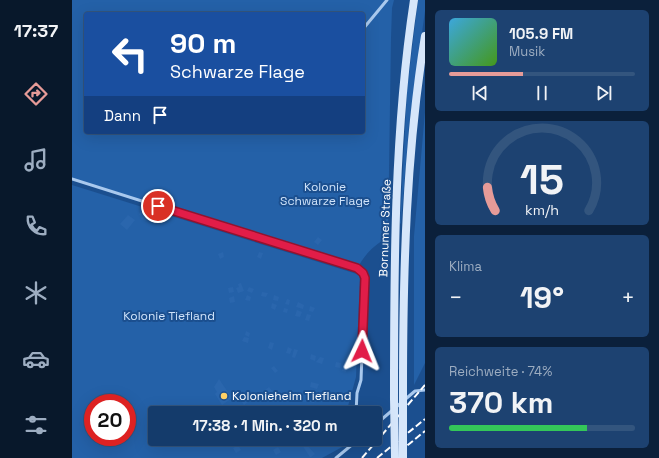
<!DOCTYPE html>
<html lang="de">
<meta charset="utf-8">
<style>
body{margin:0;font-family:"Space Grotesk",sans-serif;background:#1d4271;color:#f1f3f6;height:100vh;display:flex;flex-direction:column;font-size:15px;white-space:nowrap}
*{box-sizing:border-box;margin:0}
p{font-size:13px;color:#9dadc1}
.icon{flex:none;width:22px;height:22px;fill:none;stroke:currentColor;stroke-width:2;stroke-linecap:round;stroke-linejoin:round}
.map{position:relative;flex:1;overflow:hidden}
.details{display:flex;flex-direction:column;gap:10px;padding:10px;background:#0b203b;width:234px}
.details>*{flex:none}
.top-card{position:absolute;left:12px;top:12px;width:281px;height:122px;border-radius:4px;box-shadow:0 4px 16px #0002,0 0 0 1px #33557e;background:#1a4fa0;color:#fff;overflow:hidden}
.speed{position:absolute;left:12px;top:394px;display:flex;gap:8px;font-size:20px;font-weight:700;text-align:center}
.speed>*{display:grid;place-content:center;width:52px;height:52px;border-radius:50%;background:#143b6b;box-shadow:0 4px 16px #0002,0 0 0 1px #33557e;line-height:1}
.speed .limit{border:6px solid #d22;background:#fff;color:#111}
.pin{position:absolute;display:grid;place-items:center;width:34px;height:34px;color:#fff;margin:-17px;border:2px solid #fff;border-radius:50%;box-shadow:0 1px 4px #0007}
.me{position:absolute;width:44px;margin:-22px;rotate:2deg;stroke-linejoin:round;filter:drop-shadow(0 0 3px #0008)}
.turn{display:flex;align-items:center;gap:14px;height:84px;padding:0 20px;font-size:18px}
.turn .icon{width:52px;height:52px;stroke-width:2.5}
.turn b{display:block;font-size:28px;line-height:34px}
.then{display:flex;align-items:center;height:38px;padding:0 20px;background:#0003;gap:8px;font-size:15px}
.big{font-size:30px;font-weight:600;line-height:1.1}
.details .widget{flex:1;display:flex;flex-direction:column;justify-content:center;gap:6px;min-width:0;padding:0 14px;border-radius:6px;background:#1d4271}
.details .dial{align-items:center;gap:0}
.dial svg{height:104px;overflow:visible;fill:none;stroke:#33557e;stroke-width:7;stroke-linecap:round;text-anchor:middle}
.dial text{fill:#f1f3f6;stroke:none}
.song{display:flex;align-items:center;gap:12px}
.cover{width:48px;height:48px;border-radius:6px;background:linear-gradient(135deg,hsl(200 70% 55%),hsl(100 70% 35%))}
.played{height:4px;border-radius:2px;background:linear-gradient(90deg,#e69b98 40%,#33557e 40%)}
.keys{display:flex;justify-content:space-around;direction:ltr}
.heat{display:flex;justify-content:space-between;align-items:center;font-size:22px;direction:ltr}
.charge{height:6px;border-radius:3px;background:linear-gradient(90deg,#34c759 74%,#33557e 0)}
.trip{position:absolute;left:76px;top:406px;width:234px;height:40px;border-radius:4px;background:#143b6b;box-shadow:0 4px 16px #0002,0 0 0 1px #33557e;font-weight:600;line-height:40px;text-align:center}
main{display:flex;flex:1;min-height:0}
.tabs{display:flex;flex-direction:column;width:72px;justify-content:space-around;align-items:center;background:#08182b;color:#9dadc1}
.tabs .icon{width:28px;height:28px}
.tabs .on{color:#e69b98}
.tabs b{font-size:18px;color:#f1f3f6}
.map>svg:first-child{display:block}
.green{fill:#2461a8;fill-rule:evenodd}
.building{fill:#2a66ad}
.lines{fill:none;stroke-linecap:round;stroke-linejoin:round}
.lane{stroke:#a9c9ee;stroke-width:3}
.secondary{stroke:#d6e6fa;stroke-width:8}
.rail{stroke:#fff;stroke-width:2;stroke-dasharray:7 3;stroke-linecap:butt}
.secondary-bridge{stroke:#d6e6fa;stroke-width:8}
.route-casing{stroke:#92132f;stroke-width:10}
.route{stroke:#e11d48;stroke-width:7}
.poi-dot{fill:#ffd166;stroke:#1b4f8f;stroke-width:1.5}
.labels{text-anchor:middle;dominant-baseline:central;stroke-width:4;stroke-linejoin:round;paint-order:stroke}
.park-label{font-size:12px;fill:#cfe3fa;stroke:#1b4f8f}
.street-label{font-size:12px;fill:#fff;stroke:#1b4f8f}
.poi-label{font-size:12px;fill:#fff;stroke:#1b4f8f;text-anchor:start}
</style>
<main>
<nav class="tabs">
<b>17:37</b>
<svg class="icon on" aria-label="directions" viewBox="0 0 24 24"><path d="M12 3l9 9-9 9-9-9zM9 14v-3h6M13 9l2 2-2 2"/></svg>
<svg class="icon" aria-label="music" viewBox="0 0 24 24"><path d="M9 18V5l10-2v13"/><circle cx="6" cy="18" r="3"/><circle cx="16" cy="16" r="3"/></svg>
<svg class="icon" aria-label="phone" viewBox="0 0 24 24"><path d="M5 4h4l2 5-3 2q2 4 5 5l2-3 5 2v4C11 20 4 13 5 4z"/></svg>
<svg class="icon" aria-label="climate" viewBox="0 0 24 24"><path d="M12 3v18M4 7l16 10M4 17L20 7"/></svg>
<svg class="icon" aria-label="car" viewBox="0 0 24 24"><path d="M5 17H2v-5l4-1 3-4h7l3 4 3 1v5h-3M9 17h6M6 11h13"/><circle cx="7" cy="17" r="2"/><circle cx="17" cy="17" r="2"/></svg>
<svg class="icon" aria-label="filters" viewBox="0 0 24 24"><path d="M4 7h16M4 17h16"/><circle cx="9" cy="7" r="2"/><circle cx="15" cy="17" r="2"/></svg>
</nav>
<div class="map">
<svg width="353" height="458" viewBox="0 0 353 458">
<rect width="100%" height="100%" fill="#1b4f8f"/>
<path class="green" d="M0,0H322L320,8L319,38L316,237C301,246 293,254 285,269L0,179ZM14,14H291V132H14Z
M346,0H353V11L337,126L329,223L328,224L335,91Z
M353,112V363L342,385V236Z
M0,185L288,275L284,377L276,406L278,413H83V439H278L272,446L250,458H0ZM21,403H55V437H21Z"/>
<path class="building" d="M244,196L247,199L245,202L241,199Z
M70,207L84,211L81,219L75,218L74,221L69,219L70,216L67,215Z
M56,215L63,220L55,230L48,224Z
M246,237L250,240L246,245L242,242Z
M151,252L152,257L148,259L146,254Z
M187,252L191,253L189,259L185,257Z
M169,283L172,291L166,293L164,288L167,287L166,284Z
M161,287L162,292L157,293L156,288Z
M177,287L182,289L180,293L175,291Z
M190,292L196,293L194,297L189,296Z
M175,295L179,297L178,301L173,300Z
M202,295L207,297L206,301L201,300Z
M162,296L163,302L158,303L157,298Z
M215,299L218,300L217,305L213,304Z
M226,302L232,305L231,309L224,307Z
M200,303L205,305L203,310L199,308Z
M238,306L243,308L241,312L237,311Z
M212,308L216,309L215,313L211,312Z
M225,310L230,312L228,317L223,316Z
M235,314L239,315L237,321L233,320Z
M174,331L178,333L177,337L173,335Z
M172,337L177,338L176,343L170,341Z
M198,342L202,343L200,350L196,348Z
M216,347L220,349L218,354L214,353Z
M222,349L226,350L223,358L220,357Z
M239,354L244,356L243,361L238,359Z
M248,357L252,358L250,364L244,362Z
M264,362L269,363L268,368L263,367Z
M272,364L275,365L274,372L270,371Z
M202,366L206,371L203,373L199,368Z
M147,379L160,398L150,405L143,394L145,392L142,387Z
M239,382L247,384L245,389L238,387Z
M197,387L201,392L197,395L193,390Z
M204,394L206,397L201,400L199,397Z
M172,396L176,402L172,405L168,399Z
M235,396L244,399L242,403L233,401Z
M242,406L248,408L247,411L241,409Z
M202,439H209L210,441L206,444Z
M233,443L243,454L239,457H238L230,445Z
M166,445L169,450L164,453L161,448Z
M206,447L209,452L204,455L201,450Z"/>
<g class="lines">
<path class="lane" d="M291,29L315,0
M0,179L285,269L291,273L293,278L289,380L285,393L284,413
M284,407H292L300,413
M303,416L308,421
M303,425L343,391L353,390
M264,458L287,439"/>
<path class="secondary" d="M331,390C331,272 334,153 353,36
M322,398C322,266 322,131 342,0"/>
<path class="rail" d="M290,458L353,385
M305,458L353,419
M320,458L353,431"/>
<path class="secondary-bridge" d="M331,390V458
M322,398L323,458"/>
</g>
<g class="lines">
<defs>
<path id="route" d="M86,206L285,268L291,273L293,278L290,351"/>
</defs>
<use href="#route" class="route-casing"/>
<use href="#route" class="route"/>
</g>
<circle class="poi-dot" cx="152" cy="396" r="4"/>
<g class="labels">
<g class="park-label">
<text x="253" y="187">Kolonie<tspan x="253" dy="14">Schwarze Flage</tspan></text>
<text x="97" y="316">Kolonie Tiefland</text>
</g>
<g class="street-label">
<text transform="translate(313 228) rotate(-88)">Bornumer Straße</text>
</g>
<g class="poi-label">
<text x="160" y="396">Kolonieheim Tiefland</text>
</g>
</g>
</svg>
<div class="speed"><div class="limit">20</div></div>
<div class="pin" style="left:86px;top:206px;background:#d93025"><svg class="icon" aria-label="arrive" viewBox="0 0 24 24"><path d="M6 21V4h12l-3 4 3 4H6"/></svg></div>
<svg class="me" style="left:290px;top:351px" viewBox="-20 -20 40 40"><path d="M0-17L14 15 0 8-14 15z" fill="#e11d48" stroke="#fff" stroke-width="4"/></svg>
<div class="trip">17:38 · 1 Min. · 320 m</div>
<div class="top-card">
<div class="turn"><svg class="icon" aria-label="left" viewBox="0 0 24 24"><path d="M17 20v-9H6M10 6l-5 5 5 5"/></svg><div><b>90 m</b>Schwarze Flage</div></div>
<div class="then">Dann<svg class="icon" aria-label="arrive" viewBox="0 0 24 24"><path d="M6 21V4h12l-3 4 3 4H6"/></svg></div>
</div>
</div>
<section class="details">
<div class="widget">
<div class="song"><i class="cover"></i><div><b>105.9 FM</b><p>Musik</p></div></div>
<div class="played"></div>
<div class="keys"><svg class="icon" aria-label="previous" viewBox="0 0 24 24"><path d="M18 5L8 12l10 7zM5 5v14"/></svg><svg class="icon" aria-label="pause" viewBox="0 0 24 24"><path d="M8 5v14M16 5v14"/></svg><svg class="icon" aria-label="next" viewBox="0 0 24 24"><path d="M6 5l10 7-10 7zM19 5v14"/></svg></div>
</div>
<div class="widget dial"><svg viewBox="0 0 100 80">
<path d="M14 69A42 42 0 1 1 86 69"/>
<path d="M14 69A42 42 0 0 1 8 51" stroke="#e69b98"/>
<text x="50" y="56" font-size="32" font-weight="700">15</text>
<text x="50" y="72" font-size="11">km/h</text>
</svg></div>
<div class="widget"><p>Klima</p>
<div class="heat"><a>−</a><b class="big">19°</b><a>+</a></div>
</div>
<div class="widget"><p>Reichweite · 74%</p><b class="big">370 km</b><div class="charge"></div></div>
</section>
</main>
